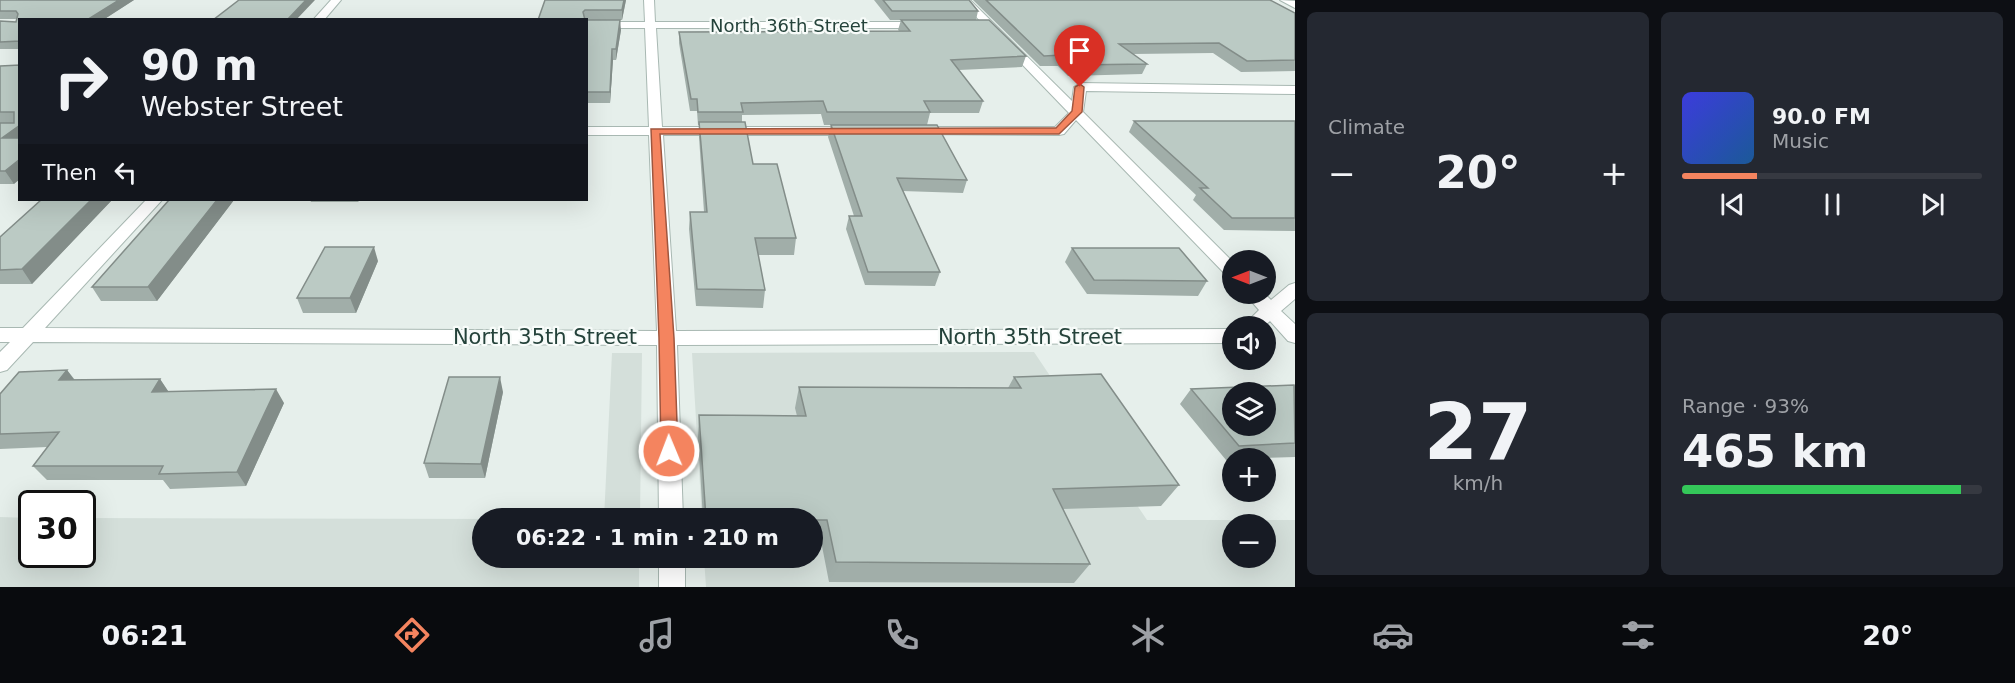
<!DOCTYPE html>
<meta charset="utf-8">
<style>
body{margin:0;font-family:"DejaVu Sans",sans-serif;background:#242831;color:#f1f3f6;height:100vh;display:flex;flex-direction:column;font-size:22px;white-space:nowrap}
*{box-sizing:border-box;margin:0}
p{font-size:20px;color:#9ea1a6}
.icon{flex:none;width:33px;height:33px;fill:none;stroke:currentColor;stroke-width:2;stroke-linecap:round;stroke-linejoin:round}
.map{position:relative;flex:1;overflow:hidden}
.panel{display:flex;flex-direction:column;gap:12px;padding:12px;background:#0d0f14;width:720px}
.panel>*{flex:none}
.top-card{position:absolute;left:18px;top:18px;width:570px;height:183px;border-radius:0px;box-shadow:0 6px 24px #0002;background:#171b24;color:#f1f3f6;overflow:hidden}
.needle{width:39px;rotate:270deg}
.fabs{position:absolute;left:1222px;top:250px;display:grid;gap:12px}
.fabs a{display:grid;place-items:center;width:54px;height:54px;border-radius:50%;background:#171b24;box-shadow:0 6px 24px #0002;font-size:30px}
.speed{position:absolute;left:18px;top:490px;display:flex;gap:12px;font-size:30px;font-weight:700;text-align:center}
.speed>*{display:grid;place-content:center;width:78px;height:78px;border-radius:50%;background:#171b24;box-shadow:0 6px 24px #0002;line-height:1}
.speed .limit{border:3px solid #111;border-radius:9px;background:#fff;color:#111}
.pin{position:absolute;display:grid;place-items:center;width:51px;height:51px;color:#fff;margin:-62px -26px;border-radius:50% 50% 50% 0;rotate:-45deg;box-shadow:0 0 6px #0007}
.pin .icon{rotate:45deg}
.me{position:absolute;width:66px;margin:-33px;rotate:359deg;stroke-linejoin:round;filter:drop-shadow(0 0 4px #0008)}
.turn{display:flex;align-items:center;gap:21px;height:126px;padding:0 24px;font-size:27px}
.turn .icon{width:78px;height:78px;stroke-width:2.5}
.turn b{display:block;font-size:42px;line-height:51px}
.then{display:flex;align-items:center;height:57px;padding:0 24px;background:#0003;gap:12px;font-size:22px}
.big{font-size:45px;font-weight:700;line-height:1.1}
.panel .card{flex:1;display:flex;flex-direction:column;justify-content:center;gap:9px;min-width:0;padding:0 21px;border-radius:9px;background:#242831}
.panel .dial{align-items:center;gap:0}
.dial b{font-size:78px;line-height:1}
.song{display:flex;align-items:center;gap:18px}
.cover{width:72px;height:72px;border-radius:9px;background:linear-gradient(135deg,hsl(240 70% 55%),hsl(210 70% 35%))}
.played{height:6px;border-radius:3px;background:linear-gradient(90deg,#f4845f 25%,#363941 25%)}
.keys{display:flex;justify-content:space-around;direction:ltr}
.heat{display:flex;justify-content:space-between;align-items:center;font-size:33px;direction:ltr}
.charge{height:9px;border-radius:4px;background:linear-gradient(90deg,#34c759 93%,#363941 0)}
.panel .tiles{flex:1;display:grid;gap:12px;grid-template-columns:repeat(2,1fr)}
.trip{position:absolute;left:472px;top:508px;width:351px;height:60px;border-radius:30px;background:#171b24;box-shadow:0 6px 24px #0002;font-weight:700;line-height:60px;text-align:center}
.tab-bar{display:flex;height:96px;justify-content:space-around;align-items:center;background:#090b0e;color:#9ea1a6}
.tab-bar .icon{width:42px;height:42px}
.tab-bar .active{color:#f4845f}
.tab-bar b{font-size:27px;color:#f1f3f6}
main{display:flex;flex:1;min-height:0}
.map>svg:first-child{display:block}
.built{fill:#d4dfda;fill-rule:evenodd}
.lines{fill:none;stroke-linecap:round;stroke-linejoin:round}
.minor-casing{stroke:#a8b8b2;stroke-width:2}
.minor{fill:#fff;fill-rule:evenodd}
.wall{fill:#a1aea9}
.shaded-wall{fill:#838d89}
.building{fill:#bbcac4;stroke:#838d89;stroke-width:1.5;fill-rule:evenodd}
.route{fill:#f4845f;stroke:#9f563e;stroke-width:1.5}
.labels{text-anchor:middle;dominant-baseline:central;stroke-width:4.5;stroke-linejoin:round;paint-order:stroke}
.far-street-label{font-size:18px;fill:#24423a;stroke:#f7fbf9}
.street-label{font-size:21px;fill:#24423a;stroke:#f7fbf9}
</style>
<main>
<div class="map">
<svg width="1295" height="587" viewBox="0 0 1295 587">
<rect width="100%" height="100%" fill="#e6efeb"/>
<path class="built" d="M1034,352L1147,520H1295V587H706L704,558H813V519H702L692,353ZM1233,525H1266V558H1233Z
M612,353H642L640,519H604Z
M0,517L31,518L32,555H82L83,518L517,519H483V558H639V587H0Z"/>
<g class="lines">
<defs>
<path id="minor" d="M331,0H341L324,20H313Z
M644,0H654L655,22H923L928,25L923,28H656L662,127H852L859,131L852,135H663L676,331L1233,329V343L677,345L683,519H659L657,345L33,342L7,370L0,372V352L10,342H0V328H23L146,200H162L45,328L657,331L649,135H586V127H649L645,28H586V22H645Z
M960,0H970L1072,101L1074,87L1080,83L1295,86V94L1086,91L1083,112L1233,262V278L1227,276L1076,120L1064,134L1059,135L911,134L909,131L916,127H1055L1069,113Z
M1280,0L1295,1V8Z
M1295,283V299L1281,311L1295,324V343L1288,341L1270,321L1263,327H1242L1259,310L1245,294H1265L1271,300L1289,285Z
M659,558H685V587H659Z"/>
</defs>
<use href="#minor" class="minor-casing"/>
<use href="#minor" class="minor"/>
</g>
<path class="wall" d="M0,0H134L103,20H20V49H0V21L16,22L17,19H0Z
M626,0L622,20H538Z
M874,0H969L978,11L976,20L1026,56L1022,67L959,70L983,101L979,113H930L927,125H824L821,114L742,115V122L753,164L796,238L794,255H758L765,290L763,308L696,306L689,229L690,212H704L699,137V125H698L697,111H690L679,43V32L899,31L898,30L901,20H890Z
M973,0H1270L1295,13V71L1241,72L1213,53L1133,54L1147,64L1142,74L1068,76L1058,66H1040Z
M586,20L621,30L616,60H613L610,103H586Z
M20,65L14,184H0V66Z
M1134,121H1295V231L1224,230L1193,200L1196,195L1129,132Z
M831,125L967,180L963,193L902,191L940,272L935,286L865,285L846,229L849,216H854L828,137Z
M41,200H112L32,284H0V237Z
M169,200H234L157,301H101L92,287Z
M310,200H360L358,202H311Z
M1072,248L1207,281L1198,296L1087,294L1065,262Z
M378,261L356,313H303L297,298Z
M67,370L75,380L160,379L168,391L284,403L246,486L170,489L163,480H47L33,466L47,447L0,449V394Z
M1014,377L1179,485L1161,506L1062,509L1090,564L1074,583L829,582L821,541H813V519H703L698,436L699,415L797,416L795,408L799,387L1008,388Z
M1295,385V457L1233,459V460H1226L1180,404L1191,389Z
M503,392L485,478H429L424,463Z"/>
<path class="shaded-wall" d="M119,0H134L103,20H87Z
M306,0H315L296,20H287Z
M624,0H626L622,20V10Z
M620,20L621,30L616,60V49Z
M612,49L613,60L610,103V92Z
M20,125V143L2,138Z
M20,159V179L14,184L5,171Z
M91,200H112L32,284L22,269Z
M217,200H234L157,301L148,287Z
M374,247L378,261L356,313L350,298Z
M67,370L78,385L59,380Z
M500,377L503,392L485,478L481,464Z
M160,379L170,394L152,392Z
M276,389L284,403L246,486L237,472Z"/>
<path class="building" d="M0,0H119L87,20H20V41L0,42V21L16,22L18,14L16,11H0Z
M239,0H306L287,20H213Z
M545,0H624L622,10H585L583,12L585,20H538Z
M883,0H969L978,11H892Z
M986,0H1270L1295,13V60L1247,61L1219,43L1119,44L1147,64L1072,65L1062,55L1044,56Z
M586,20H620L616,49H612L610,92H586Z
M901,20H989L1026,56L951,60L983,101H924L930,112H827L823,101L741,103L743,112H698L697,99H691L679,32L910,31Z
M20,65V125L2,138H20V159L5,171H0V123H14V112H0V66Z
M1134,121H1295V218H1232L1200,188H1208Z
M699,122H745L753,164H777L796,238H755L765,290L697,289L690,212H707Z
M831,125H937L967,180L897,178L940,272H868L849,216H862Z
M41,200H91L22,269L0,270V237Z
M169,200H217L148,287H92Z
M325,247H374L350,298H297Z
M1072,248H1179L1207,281L1094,280Z
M67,370L59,380L160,379L152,392L276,389L237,472L159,474L163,466H33L59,432L0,434V394L19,372Z
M1101,374L1179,485L1053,489L1090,564L836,562L827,520H813V519H706L699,415L806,416L799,387L1021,388L1014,377Z
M449,377H500L481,464L424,463Z
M1294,385L1295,443L1239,446L1191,389ZM1233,393H1266V426H1233Z"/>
<path class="route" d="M1080,84L1084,87L1082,112L1059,134H660L674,338L678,451L675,456L669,458L663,456L661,451L659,338L651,129L1056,128L1072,111L1075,87Z"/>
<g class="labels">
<g class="far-street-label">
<text x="789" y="25">North 36th Street</text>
</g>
<g class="street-label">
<text x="545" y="337">North 35th Street</text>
<text x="1030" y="337">North 35th Street</text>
</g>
</g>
</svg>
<div class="fabs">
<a><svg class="needle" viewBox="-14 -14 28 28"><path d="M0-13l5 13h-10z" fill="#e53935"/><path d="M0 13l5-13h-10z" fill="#9ea1a6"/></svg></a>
<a><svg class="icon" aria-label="sound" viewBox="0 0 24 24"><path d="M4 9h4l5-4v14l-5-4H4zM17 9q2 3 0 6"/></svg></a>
<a><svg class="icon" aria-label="layers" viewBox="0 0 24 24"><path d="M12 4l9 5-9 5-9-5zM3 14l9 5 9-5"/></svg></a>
<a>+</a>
<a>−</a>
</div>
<div class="speed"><div class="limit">30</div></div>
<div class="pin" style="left:1080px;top:87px;background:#d93025"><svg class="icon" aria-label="arrive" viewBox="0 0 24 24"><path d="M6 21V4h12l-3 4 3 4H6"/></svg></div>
<svg class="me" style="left:669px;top:451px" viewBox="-20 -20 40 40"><circle r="17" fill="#f4845f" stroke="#fff" stroke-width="3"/><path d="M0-11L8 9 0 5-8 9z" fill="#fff"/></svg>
<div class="trip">06:22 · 1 min · 210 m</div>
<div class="top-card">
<div class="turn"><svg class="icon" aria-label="right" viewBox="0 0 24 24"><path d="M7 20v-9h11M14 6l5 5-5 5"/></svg><div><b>90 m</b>Webster Street</div></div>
<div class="then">Then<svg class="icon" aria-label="left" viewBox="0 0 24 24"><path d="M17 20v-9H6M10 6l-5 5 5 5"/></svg></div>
</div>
</div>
<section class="panel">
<div class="tiles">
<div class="card"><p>Climate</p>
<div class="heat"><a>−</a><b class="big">20°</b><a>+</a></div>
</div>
<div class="card">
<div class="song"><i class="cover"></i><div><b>90.0 FM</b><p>Music</p></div></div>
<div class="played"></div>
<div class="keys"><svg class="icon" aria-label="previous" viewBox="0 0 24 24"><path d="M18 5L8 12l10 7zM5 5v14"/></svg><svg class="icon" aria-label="pause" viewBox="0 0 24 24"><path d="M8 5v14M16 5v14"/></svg><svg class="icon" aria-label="next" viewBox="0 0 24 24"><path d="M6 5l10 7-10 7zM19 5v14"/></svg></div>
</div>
<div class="card dial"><b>27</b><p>km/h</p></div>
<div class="card"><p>Range · 93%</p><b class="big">465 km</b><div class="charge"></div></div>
</div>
</section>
</main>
<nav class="tab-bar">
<b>06:21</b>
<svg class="icon active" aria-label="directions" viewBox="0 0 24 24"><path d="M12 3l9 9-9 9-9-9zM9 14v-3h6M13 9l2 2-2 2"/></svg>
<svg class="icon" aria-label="music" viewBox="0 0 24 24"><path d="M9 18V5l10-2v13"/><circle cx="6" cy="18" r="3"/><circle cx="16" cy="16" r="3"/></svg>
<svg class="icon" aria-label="phone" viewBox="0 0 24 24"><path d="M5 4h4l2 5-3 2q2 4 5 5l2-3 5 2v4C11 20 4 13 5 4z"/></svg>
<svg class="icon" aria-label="climate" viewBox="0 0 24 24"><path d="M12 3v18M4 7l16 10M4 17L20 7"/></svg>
<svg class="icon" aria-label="car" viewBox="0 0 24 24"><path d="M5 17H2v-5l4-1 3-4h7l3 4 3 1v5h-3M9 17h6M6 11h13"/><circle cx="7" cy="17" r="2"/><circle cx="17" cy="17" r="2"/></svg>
<svg class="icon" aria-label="filters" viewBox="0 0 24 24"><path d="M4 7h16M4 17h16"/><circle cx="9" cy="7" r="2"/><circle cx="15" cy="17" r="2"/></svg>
<b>20°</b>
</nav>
